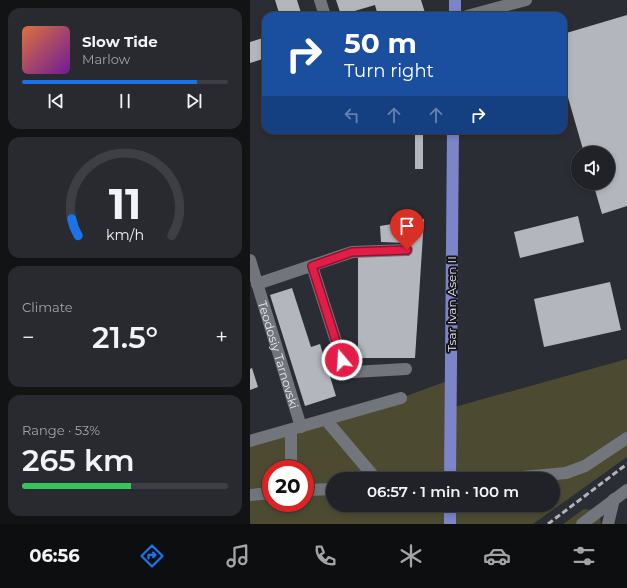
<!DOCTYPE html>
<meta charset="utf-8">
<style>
body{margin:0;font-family:Montserrat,sans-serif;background:#282a2f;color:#f1f3f6;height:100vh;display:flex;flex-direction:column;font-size:15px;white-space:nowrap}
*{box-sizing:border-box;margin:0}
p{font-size:13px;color:#a2a4a7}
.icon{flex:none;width:22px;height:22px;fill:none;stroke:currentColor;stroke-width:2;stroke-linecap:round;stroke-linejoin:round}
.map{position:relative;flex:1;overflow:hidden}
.side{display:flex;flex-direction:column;gap:8px;padding:8px;background:#121315;width:250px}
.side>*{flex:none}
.guide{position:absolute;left:12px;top:12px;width:305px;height:122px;border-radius:12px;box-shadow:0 2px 6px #0003,0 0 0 1px #3d3f44;background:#1a4fa0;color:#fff;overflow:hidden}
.controls{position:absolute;left:321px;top:146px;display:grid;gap:8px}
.controls a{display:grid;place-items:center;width:44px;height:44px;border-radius:50%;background:#202227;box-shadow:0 2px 6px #0003,0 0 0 1px #3d3f44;font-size:20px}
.speed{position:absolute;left:12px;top:460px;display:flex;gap:8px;font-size:20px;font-weight:700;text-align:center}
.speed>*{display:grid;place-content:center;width:52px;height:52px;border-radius:50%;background:#202227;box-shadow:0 2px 6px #0003,0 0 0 1px #3d3f44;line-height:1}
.speed .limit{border:6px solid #d22;background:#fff;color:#111}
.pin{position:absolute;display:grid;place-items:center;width:34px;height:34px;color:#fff;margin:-41px -17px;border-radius:50% 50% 50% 0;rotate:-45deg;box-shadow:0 0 4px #0007}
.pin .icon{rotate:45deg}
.me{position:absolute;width:44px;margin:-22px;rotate:342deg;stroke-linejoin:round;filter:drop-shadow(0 0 3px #0008)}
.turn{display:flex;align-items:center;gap:14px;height:84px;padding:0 16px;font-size:18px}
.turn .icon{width:52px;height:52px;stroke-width:2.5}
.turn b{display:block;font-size:28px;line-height:34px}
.lanes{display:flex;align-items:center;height:38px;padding:0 16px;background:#0003;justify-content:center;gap:20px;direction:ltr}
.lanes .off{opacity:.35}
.big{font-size:30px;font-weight:600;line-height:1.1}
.side .card{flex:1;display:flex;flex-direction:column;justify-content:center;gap:6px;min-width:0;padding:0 14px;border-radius:12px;background:#282a2f}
.side .dial{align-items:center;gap:0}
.dial svg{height:104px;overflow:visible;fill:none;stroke:#3d3f44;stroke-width:7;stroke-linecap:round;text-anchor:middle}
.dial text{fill:#f1f3f6;stroke:none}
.song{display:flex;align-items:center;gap:12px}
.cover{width:48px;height:48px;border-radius:6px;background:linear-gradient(135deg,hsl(20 70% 55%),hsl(280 70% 35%))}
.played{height:4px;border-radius:2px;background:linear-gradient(90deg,#1a73e8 85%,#3d3f44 85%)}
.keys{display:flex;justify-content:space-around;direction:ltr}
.heat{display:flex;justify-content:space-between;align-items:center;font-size:22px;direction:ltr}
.charge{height:6px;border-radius:3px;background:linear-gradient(90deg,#34c759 53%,#3d3f44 0)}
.trip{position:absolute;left:76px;top:472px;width:234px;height:40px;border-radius:20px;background:#202227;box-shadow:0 2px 6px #0003,0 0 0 1px #3d3f44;font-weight:600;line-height:40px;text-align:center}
.menu{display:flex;height:64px;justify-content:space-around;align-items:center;background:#0d0e10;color:#a2a4a7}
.menu .icon{width:28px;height:28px}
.menu .current{color:#1a73e8}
.menu b{font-size:18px;color:#f1f3f6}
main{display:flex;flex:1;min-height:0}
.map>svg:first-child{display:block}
.green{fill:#4c4b32;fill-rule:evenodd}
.building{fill:#b4b6be}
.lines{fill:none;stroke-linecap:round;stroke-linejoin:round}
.minor{stroke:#73757d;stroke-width:12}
.major{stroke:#7b85c8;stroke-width:12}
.rail{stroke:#b1b3b8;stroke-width:3;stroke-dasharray:6 3;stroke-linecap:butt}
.route-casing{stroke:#92132f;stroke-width:10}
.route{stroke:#e11d48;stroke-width:7}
.labels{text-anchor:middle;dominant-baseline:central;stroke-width:4;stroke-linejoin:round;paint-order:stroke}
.street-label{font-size:12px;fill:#e8e9ee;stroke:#151518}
</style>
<main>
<section class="side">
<div class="card">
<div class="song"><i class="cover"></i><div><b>Slow Tide</b><p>Marlow</p></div></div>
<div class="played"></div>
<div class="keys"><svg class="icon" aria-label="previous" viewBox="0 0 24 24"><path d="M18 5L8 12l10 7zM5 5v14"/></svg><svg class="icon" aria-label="pause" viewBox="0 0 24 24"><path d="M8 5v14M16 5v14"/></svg><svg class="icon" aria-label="next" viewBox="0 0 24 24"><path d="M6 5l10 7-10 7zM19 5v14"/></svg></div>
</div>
<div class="card dial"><svg viewBox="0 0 100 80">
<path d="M14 69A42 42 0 1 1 86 69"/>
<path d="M14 69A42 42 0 0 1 9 56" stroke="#1a73e8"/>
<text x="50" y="56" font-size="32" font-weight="700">11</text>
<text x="50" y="72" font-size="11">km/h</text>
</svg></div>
<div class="card"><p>Climate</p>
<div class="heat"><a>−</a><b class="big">21.5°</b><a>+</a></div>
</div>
<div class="card"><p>Range · 53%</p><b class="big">265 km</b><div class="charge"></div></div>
</section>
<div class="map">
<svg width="377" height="524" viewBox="0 0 377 524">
<rect width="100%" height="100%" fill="#2b2d34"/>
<path class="green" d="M377,359V457L283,524H0V441L151,398L200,380L201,408ZM21,469H55V503H21ZM83,479H303V505H83Z
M334,509L349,511L351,524H313Z"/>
<path class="building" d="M25,0H47L52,16H30Z
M86,0H171L176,16H128L125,5L91,15Z
M377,15V206L352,214L343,183H358V153H334L313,80V34Z
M16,37V58L0,63V42Z
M165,130H173V169H165Z
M328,216L334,242L270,258L264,232Z
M174,219L165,358H108V256H159L158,243L131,242L130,226Z
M360,282L371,330L294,347L284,299Z
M42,288L61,347L70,344L86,396L55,406L20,295Z
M2,368L8,387L0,390V369Z"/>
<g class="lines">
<g class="minor">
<path d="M70,0L75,16"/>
<path d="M217,16L276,0"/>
<path id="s1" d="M0,260L51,427"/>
<path d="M62,266L92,360L98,369L103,372L156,369"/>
<path d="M7,284L102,252L157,250"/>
<path d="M76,420L126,479"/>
<path d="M0,441L151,398"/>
<path d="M41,469V430"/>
<path d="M250,479L316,473L335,466L377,438"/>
<path d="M55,490L83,489"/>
<path d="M0,495L21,493"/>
<path d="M332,524L377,490"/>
<path d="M358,524L364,499"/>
</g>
<path class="major" d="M205,16V0
M200,479L203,130
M200,524V505"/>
<path class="rail" d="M298,524L377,464"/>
</g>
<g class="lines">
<defs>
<path id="route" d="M92,360L62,266L102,252L157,250"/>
</defs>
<use href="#route" class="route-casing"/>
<use href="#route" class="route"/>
</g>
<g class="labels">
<g class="street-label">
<text transform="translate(201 304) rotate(-90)">Tsar Ivan Asen II</text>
<text stroke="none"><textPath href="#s1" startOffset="99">Teodosiy Tarnovski</textPath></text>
</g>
</g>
</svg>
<div class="controls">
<a><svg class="icon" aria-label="sound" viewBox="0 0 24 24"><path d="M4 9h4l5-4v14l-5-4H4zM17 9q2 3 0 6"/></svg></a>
</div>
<div class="speed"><div class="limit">20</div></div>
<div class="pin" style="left:157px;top:250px;background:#d93025"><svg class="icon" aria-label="arrive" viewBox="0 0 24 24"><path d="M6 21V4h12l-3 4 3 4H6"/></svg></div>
<svg class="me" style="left:92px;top:360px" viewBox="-20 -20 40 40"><circle r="17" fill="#e11d48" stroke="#fff" stroke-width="3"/><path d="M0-11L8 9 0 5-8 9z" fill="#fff"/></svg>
<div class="trip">06:57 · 1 min · 100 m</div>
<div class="guide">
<div class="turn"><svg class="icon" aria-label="right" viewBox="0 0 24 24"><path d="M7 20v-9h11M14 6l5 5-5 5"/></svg><div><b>50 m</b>Turn right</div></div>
<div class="lanes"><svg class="icon off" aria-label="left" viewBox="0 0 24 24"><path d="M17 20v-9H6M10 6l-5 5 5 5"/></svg><svg class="icon off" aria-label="ahead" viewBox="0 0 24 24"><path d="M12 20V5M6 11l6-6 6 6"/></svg><svg class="icon off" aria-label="ahead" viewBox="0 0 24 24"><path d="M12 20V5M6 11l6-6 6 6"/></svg><svg class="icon" aria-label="right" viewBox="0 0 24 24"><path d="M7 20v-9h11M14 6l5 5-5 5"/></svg></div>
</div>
</div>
</main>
<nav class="menu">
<b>06:56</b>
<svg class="icon current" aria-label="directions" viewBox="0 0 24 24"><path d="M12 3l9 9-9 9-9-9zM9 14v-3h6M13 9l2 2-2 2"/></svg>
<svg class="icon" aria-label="music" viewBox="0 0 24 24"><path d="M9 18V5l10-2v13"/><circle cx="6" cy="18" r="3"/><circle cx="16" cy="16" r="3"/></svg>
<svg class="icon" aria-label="phone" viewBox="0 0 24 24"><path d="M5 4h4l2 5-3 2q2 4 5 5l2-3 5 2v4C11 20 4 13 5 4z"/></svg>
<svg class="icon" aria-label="climate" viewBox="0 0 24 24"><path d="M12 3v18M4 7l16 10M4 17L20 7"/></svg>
<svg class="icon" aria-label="car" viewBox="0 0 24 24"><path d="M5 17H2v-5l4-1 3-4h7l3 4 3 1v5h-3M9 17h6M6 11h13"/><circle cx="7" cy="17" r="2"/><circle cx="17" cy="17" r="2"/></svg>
<svg class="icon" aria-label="filters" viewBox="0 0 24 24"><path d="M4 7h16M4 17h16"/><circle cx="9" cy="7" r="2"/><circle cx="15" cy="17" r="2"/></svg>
</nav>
